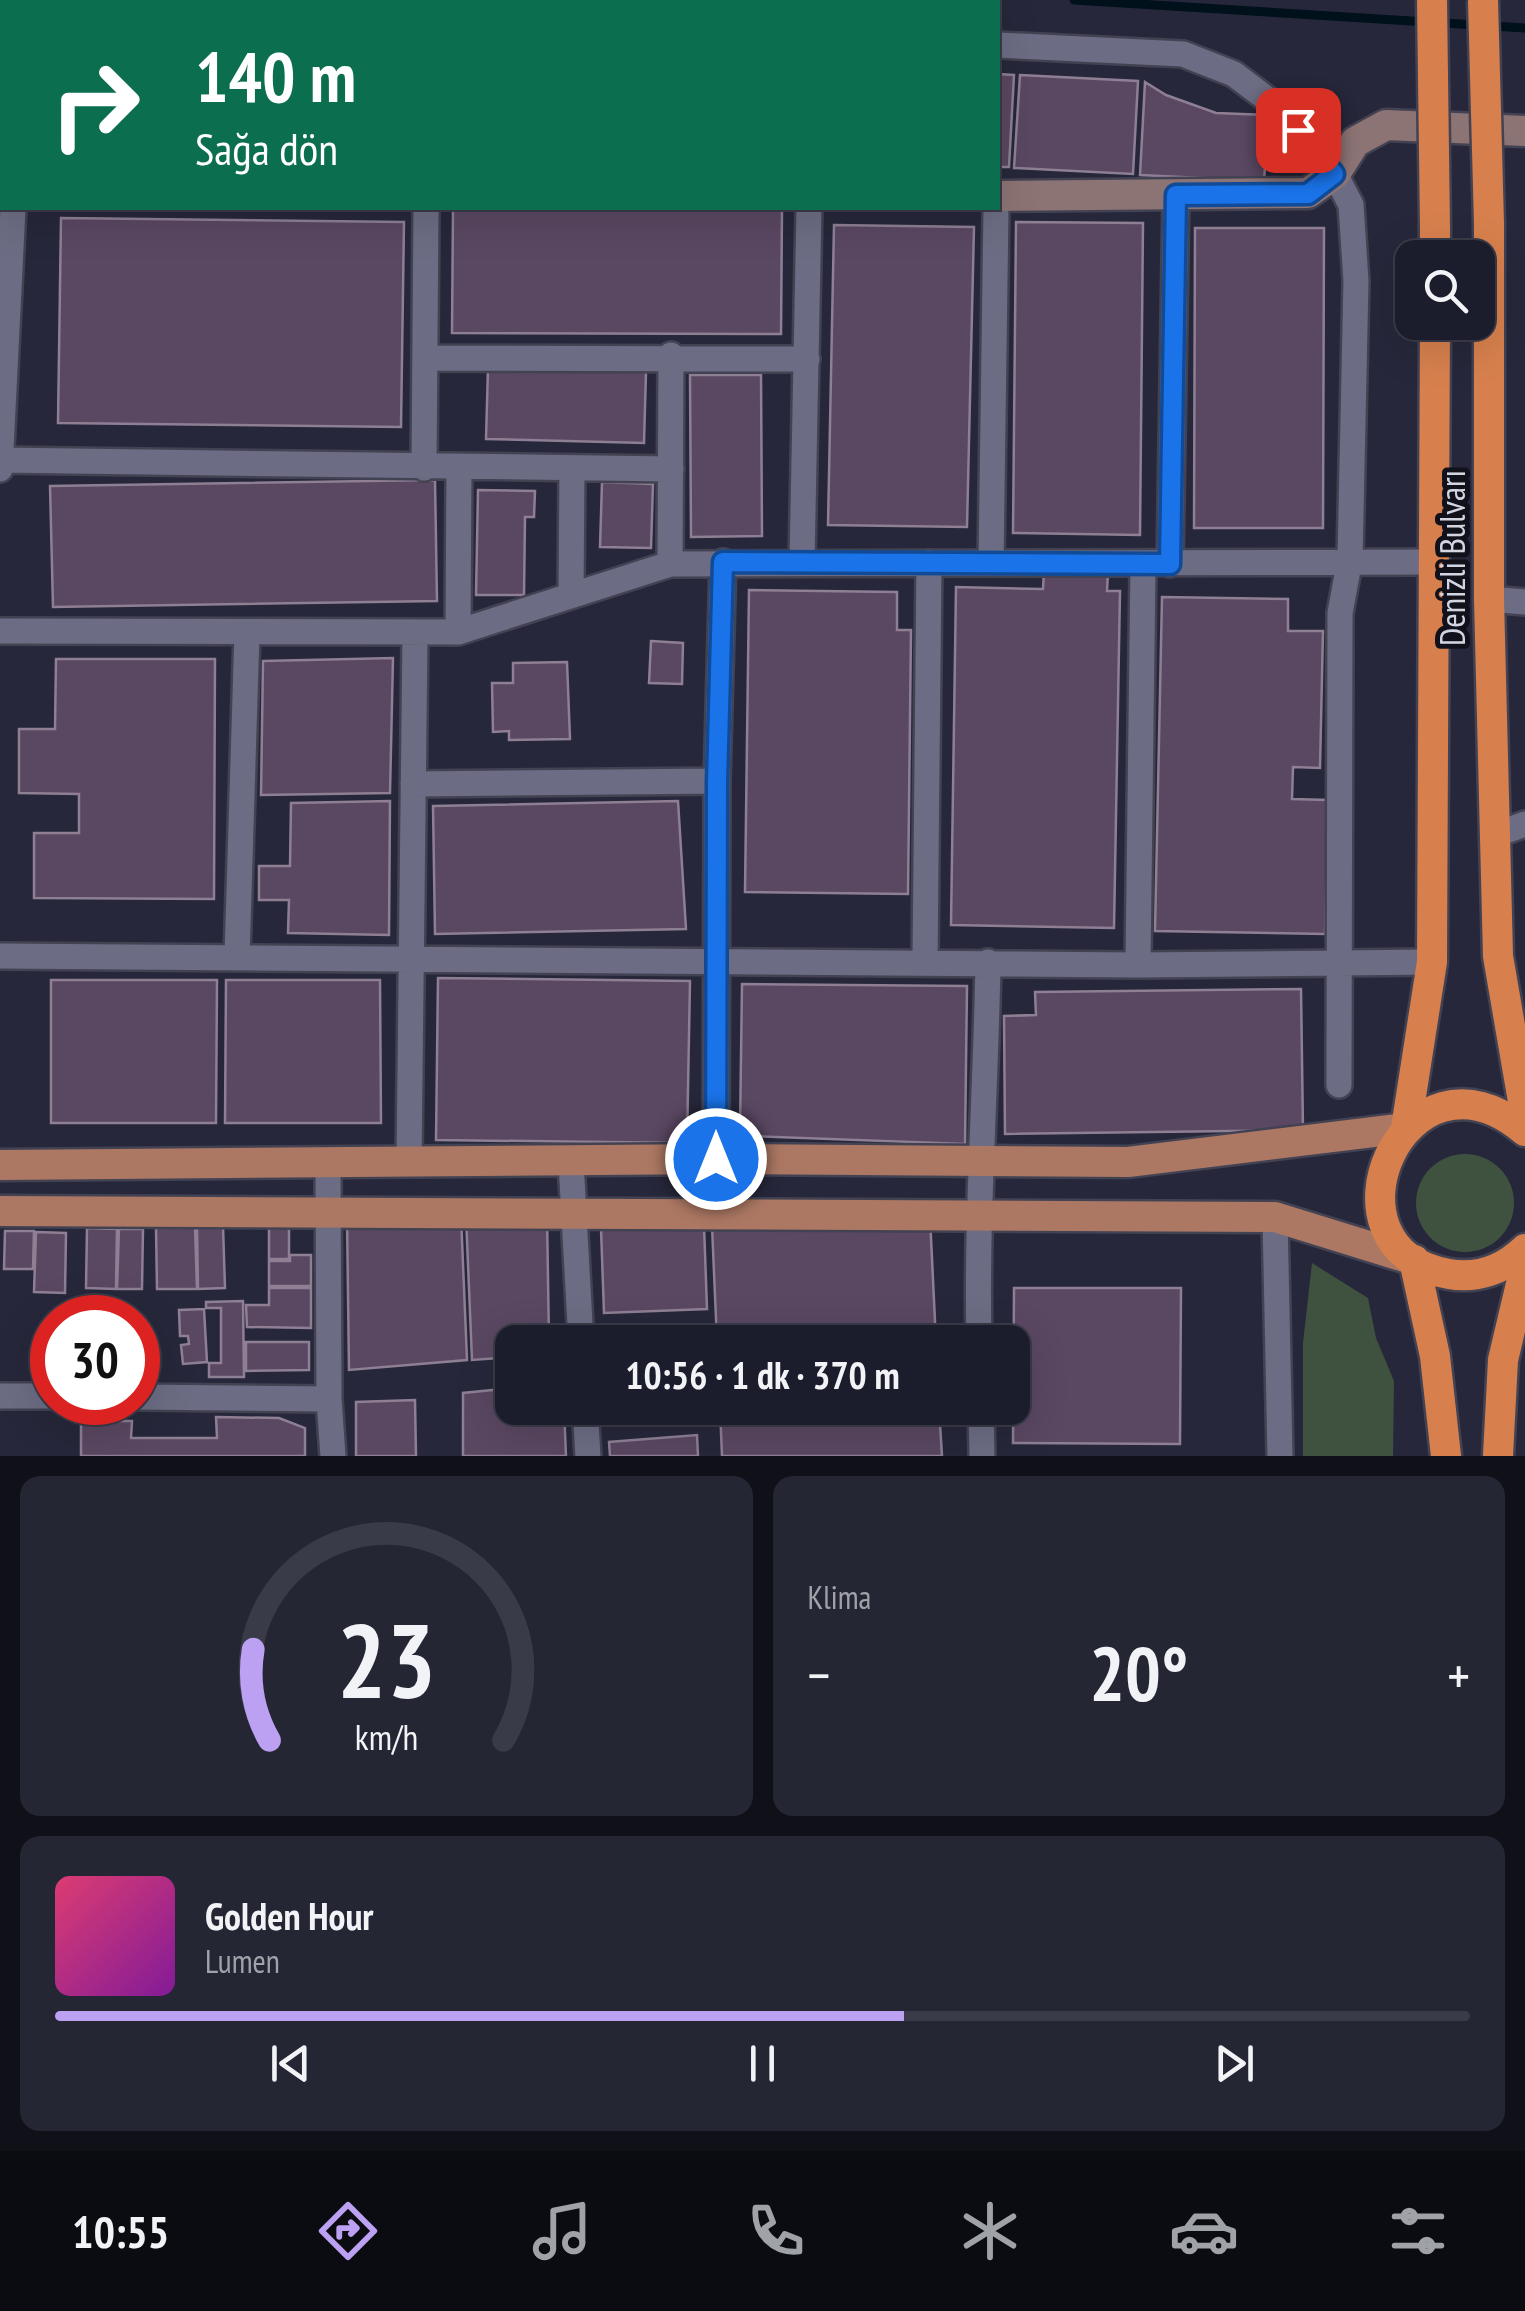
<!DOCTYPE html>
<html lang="tr">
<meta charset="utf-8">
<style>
body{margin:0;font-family:"PT Sans Narrow",sans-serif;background:#252634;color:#f1f3f6;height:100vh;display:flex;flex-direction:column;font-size:38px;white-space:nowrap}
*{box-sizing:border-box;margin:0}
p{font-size:32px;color:#a0a2a9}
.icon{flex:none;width:55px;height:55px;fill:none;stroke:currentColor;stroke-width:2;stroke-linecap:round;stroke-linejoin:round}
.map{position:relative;height:1456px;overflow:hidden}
.drawer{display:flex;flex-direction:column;gap:20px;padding:20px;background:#0f1018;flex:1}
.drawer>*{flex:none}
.guide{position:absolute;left:0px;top:0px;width:1000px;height:210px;box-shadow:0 10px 40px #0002,0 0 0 2px #3a3b48;background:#0b6e4f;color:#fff;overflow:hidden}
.tools{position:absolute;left:1395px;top:240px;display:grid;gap:20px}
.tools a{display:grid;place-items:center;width:100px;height:100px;border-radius:20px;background:#1c1d2c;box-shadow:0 10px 40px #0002,0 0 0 2px #3a3b48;font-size:50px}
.speed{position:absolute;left:30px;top:1295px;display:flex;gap:20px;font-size:50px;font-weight:700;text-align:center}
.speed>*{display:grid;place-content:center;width:130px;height:130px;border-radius:50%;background:#1c1d2c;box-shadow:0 10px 40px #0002,0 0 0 2px #3a3b48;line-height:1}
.speed .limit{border:15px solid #d22;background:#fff;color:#111}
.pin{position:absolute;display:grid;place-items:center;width:85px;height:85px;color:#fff;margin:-42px;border-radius:20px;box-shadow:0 5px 15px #0006}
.me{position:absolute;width:110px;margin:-55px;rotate:0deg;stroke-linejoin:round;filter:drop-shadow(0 0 8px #0008)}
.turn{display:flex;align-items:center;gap:35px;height:210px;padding:0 30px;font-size:45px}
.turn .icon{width:130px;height:130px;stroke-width:2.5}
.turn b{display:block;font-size:70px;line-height:85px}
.big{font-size:75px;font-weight:800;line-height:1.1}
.drawer .card{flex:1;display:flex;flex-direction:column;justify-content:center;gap:15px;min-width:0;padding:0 35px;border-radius:20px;background:#252634}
.drawer .dial{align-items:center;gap:0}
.dial svg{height:260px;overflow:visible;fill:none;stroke:#3a3b48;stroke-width:7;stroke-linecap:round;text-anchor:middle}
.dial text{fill:#f1f3f6;stroke:none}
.song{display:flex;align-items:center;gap:30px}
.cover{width:120px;height:120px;border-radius:15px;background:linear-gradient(135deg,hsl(340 70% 55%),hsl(290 70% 35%))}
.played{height:10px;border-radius:5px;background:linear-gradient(90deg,#bca0f2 60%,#3a3b48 60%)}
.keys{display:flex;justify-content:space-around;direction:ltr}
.heat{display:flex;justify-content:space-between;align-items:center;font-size:55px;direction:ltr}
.drawer .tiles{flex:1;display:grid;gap:20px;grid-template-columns:1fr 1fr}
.card:last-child{grid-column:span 2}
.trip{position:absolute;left:495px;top:1325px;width:535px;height:100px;border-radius:20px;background:#1c1d2c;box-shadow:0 10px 40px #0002,0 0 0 2px #3a3b48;font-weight:800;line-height:100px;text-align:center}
.menu{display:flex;height:160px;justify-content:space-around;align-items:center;background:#0b0c12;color:#a0a2a9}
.menu .icon{width:70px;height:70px}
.menu .current{color:#bca0f2}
.menu b{font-size:45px;color:#f1f3f6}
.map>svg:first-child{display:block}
.green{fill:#3f513f}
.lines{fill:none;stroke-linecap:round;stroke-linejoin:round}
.stream{stroke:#00111b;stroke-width:9}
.building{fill:#5a4762;stroke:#8e7f94;stroke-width:2.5}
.street-casing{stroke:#434253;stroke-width:30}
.secondary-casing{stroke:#434253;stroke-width:35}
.primary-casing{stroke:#434253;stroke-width:35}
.highway-casing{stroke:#434253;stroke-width:35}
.street{stroke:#6c6d84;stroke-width:25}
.secondary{stroke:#8c7374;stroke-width:30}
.primary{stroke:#ac7863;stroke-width:30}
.highway{stroke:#d7804d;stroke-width:30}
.highway-bridge-casing{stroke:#434253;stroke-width:35;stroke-linecap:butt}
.highway-bridge{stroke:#d7804d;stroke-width:30}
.route-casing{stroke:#114b97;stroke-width:25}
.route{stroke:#1a73e8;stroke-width:18}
.labels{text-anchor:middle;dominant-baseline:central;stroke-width:10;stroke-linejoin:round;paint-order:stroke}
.street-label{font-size:35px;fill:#d3d4e1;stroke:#10111a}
</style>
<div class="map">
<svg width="1525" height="1456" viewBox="0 0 1525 1456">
<rect width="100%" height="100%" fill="#26273a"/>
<path class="green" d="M1416 1203a49 49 0 1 1 98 0a49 49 0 1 1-98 0Z
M1312,1263L1368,1298L1376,1338L1394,1381L1393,1456H1303V1343Z"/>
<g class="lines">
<path class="stream" d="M1074,0L1525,28"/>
</g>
<path class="building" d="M0,33H2V152H0Z
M998,74L1014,75L1009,167H998Z
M1020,75L1138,81L1133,174L1014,168Z
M1145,82L1166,95L1216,113L1267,115L1266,129L1286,130L1284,168L1265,167L1264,181L1140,175Z
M453,210H782L781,334L452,333Z
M61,218L404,222L401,427L58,423Z
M1016,222L1143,223L1140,535L1013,533Z
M834,225L974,227L967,527L828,525Z
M1195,228H1324L1323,528H1194Z
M488,368L646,372L644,443L486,439Z
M690,375H761L762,536L691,537Z
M435,480L437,601L53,607L50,486Z
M602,482L653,484L651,548L600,547Z
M478,490L535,491L534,517H525L524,595H476Z
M1044,571L1108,572L1107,591H1120L1114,928L951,925L956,587L1043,589Z
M749,590L897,592V630H911L908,894L745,892Z
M1162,597L1288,599V631H1323L1320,768L1293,767L1292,799L1328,800L1325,934L1155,931Z
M651,641L683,643L682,684L649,683Z
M393,658L390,793L261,795L263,661Z
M56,659H215L214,899L34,898V833H79V794L19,793V729H55Z
M567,662L570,739L509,740V731L493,732L492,683H513V663Z
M390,801L389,935L288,933L289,900H259V866H290L291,803Z
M678,801L686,929L435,934L433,806Z
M438,978L690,981L687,1143L436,1140Z
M51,980H217L216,1123H51Z
M226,980H380L381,1123H225Z
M742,984L967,986L965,1144L749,1136L740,1130Z
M1301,989L1303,1130L1005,1134L1004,1016L1036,1015L1035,992Z
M547,1215L549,1342H512V1357L472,1360L466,1216Z
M461,1216L467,1360L349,1370L347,1217Z
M930,1217L936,1342H717L712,1226Z
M704,1225L707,1309L604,1313L601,1229Z
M195,1226L197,1289H157L156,1227Z
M197,1226H223L225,1288L198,1289Z
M269,1227H289V1259H269Z
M87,1228L117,1229L116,1289L86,1288Z
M119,1229H143L142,1289H117Z
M5,1231H34L33,1269H4Z
M36,1232L66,1233L65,1293L34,1292Z
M290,1255H311V1286H269V1261H290Z
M269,1288H311V1328L247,1327L246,1305H269Z
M1014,1288H1181L1180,1444L1013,1443Z
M243,1301L244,1377H209V1363H221V1308H206V1302Z
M94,1309H124V1318H94Z
M204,1309L207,1362L183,1364L181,1345L189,1344L188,1336H180L179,1310Z
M246,1342H309V1370L246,1371Z
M512,1388V1408H564L566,1456H463V1393Z
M415,1400L416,1456H356V1402Z
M720,1408H939L942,1456H722Z
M216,1417L279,1418L305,1428V1456H81V1421H132L131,1438H217Z
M697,1435L698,1456H610L609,1442Z"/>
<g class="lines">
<defs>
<path id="street" d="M41,0L94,2
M998,45L1183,54L1234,74L1280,109L1335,174L1351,205L1356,281L1350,559L1340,613L1339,1085
M425,358L807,359
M0,460L671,469
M424,468L426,208
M0,469L13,208
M802,562L809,208
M991,563L996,208
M670,564L671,355
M1170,564L1176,195
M571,595L572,468
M1489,599L1525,602
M0,631L458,632L670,564L1433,562
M458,632L459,468
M413,784L717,781
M1495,835L1525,824
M0,956L1138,965L1432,962
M237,957L247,632
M925,961L929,563
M1138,965L1143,564
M716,1159L717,781L723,562
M328,1162L329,1399
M409,1162L415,635
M571,1162L581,1342
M1275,1217L1280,1456
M979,1342C976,1215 986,1090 988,962
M0,1396H52
M138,1397L329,1399L333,1456
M585,1408L588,1456
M981,1408L982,1456"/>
<path id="secondary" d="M0,191H2
M998,196L1308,193L1335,174L1355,142L1386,125L1525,131"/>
<path id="primary" d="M0,1165L716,1159L1128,1162L1406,1128
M0,1211L1275,1217L1414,1260"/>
<path id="highway" d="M1489,224V599L1498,956L1525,1113
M1435,258V228
M1406,1128L1432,962L1435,322
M1525,1131C1405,1029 1310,1250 1449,1274C1478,1279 1504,1269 1525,1249
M1414,1260L1435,1356L1446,1456
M1498,1456L1503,1360L1525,1267"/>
</defs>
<use href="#street" class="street-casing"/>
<use href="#secondary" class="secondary-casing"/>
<use href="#primary" class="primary-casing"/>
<use href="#highway" class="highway-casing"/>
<use href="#street" class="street"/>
<use href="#secondary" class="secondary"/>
<use href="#primary" class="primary"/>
<use href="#highway" class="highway"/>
<defs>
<path id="highway-bridge" d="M1432,0L1435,228
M1483,0L1489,224"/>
</defs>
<use href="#highway-bridge" class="highway-bridge-casing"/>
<use href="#highway-bridge" class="highway-bridge"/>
</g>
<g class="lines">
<defs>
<path id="route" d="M716,1159L717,782L723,562L1170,564L1176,195L1308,194L1334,174L1298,130"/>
</defs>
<use href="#route" class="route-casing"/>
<use href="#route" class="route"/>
</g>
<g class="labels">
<g class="street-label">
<text transform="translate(1452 558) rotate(-90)">Denizli Bulvarı</text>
</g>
</g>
</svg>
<div class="tools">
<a><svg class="icon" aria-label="search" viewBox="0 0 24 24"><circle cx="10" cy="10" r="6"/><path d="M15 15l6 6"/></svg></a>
</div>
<div class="speed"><div class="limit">30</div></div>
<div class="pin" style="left:1298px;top:130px;background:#d93025"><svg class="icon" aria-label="arrive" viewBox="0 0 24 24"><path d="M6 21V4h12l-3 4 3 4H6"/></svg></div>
<svg class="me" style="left:716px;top:1159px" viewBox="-20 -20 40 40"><circle r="17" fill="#1a73e8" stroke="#fff" stroke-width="3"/><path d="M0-11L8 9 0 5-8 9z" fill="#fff"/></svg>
<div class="trip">10:56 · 1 dk · 370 m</div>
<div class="guide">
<div class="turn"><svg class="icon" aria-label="right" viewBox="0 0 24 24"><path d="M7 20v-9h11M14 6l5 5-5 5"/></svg><div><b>140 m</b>Sağa dön</div></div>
</div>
</div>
<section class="drawer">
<div class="tiles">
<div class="card dial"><svg viewBox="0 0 100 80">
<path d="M14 69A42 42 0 1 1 86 69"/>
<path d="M14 69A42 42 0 0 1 9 41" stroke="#bca0f2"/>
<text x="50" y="56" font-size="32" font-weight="700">23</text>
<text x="50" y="72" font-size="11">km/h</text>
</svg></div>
<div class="card"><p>Klima</p>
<div class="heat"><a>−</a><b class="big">20°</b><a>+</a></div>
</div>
<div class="card">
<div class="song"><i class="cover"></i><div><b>Golden Hour</b><p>Lumen</p></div></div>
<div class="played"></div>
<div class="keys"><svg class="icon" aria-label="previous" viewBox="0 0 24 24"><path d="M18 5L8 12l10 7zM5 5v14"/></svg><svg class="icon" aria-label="pause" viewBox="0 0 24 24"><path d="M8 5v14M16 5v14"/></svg><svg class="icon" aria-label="next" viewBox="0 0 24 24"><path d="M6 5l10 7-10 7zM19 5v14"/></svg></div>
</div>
</div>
</section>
<nav class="menu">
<b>10:55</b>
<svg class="icon current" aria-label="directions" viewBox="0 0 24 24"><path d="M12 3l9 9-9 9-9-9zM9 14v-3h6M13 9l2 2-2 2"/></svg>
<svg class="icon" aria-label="music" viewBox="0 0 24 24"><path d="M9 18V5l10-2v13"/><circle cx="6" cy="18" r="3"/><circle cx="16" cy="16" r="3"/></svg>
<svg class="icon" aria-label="phone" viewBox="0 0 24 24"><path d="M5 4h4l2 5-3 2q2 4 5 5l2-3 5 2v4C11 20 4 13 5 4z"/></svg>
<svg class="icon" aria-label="climate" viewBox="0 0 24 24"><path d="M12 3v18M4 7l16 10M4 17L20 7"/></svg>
<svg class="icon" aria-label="car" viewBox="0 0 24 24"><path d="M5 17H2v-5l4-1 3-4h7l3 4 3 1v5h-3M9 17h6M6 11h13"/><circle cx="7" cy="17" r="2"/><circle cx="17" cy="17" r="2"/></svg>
<svg class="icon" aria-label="filters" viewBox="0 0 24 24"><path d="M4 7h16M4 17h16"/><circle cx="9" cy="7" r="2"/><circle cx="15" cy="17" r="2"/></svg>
</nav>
